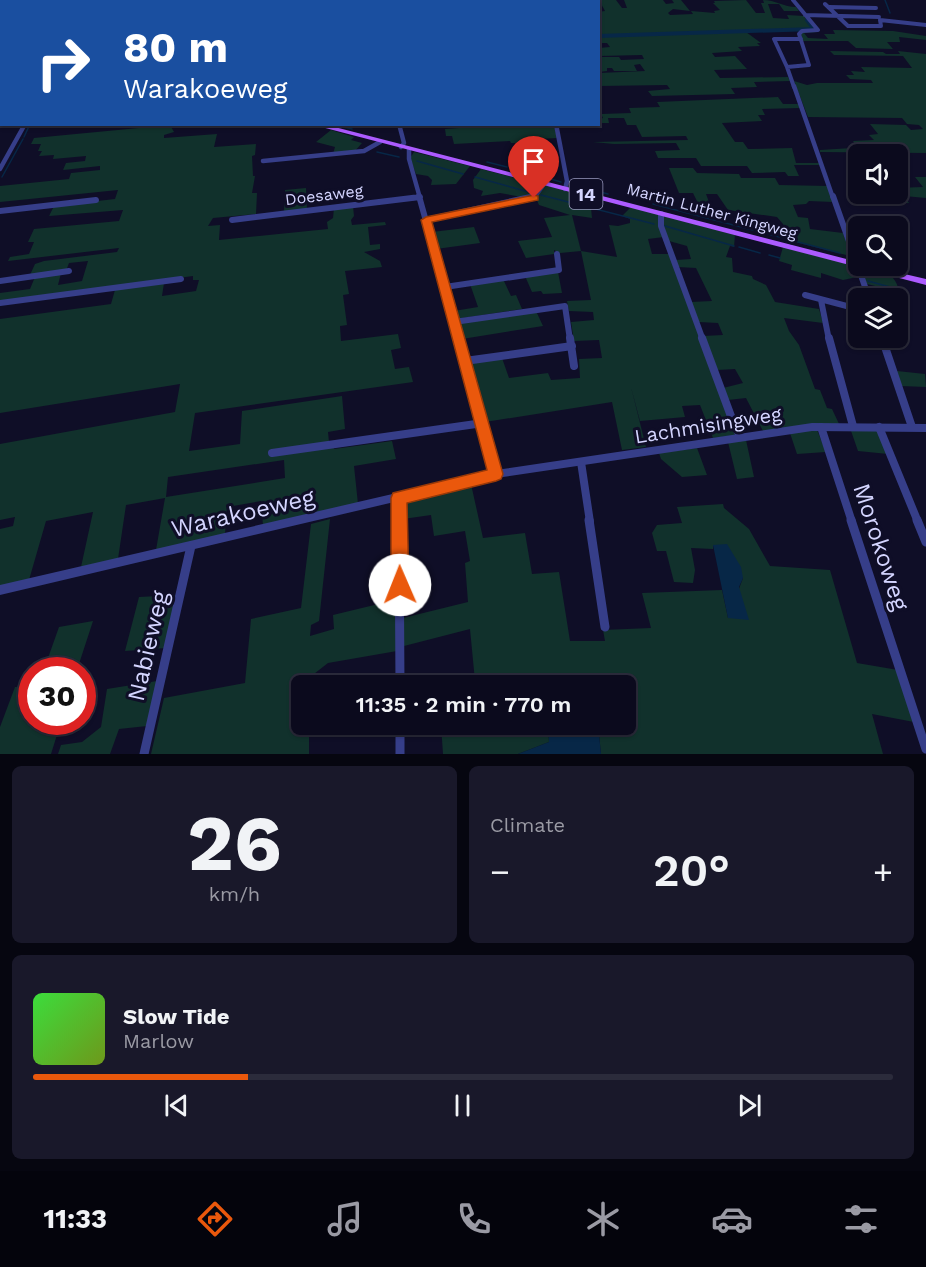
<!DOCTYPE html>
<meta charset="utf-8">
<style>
body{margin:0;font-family:"Work Sans",sans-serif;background:#19182a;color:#f1f3f6;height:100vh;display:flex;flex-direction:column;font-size:22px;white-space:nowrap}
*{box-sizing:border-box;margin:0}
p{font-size:20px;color:#9a9aa4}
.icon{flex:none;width:33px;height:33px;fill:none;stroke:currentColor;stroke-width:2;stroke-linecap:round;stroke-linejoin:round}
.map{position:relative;height:754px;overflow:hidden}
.drawer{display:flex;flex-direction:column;gap:12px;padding:12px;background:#060610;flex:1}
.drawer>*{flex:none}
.hud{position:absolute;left:0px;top:0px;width:600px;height:126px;box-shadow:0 2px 4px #0004,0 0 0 2px #2b2b3b;background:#1a4fa0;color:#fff;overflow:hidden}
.buttons{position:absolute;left:848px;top:144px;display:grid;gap:12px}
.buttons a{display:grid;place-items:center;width:60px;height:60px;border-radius:9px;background:#0b0a1d;box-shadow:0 2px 4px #0004,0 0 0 2px #2b2b3b;font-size:30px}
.speed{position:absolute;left:18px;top:657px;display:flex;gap:12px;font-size:30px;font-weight:700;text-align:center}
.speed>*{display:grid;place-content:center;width:78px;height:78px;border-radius:50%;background:#0b0a1d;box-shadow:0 2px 4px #0004,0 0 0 2px #2b2b3b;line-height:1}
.speed .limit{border:9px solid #d22;background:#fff;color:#111}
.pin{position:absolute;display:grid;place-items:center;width:51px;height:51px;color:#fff;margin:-62px -26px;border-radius:50% 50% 50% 0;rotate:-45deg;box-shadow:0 0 6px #0007}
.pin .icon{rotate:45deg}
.me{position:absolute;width:66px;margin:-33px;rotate:359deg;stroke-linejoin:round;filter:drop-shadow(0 0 4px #0008)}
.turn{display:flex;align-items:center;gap:21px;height:126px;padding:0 24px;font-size:27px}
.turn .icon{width:78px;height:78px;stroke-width:2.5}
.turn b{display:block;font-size:42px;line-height:51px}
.big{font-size:45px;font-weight:600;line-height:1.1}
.drawer .card{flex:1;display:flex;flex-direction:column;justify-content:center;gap:9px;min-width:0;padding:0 21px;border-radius:9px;background:#19182a}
.drawer .dial{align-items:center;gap:0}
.dial b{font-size:78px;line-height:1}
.song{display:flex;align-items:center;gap:18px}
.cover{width:72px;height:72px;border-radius:9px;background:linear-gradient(135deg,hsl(120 70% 55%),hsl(80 70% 35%))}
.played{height:6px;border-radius:3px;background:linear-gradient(90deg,#ea580c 25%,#2b2b3b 25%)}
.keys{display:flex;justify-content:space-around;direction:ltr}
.heat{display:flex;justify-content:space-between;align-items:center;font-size:33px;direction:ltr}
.drawer .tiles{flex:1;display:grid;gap:12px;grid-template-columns:1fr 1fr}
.card:last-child{grid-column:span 2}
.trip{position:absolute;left:291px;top:675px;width:345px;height:60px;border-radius:9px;background:#0b0a1d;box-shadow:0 2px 4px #0004,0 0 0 2px #2b2b3b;font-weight:600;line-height:60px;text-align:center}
.menu{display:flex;height:96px;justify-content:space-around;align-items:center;background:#04040c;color:#9a9aa4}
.menu .icon{width:42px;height:42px}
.menu .active{color:#ea580c}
.menu b{font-size:27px;color:#f1f3f6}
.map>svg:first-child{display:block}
.green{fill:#11312c;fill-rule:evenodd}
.water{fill:#072747}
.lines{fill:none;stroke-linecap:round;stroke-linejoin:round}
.stream{stroke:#072747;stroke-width:1.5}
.canal{stroke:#072747;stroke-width:4}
.minor-far4{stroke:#363e89;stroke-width:4}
.minor-far3{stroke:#363e89;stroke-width:4.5}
.minor-far2{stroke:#363e89;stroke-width:6}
.minor-far1{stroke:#363e89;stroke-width:8}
.minor{stroke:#363e89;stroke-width:9}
.tertiary{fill:#363e89;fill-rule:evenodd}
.primary{fill:#ac5bff;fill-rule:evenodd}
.route{fill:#ea580c;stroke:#983908;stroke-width:1.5}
.labels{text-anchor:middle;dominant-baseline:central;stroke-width:6;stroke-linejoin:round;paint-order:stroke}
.far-street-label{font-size:16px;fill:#d4d5ff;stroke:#0f0e27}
.shield{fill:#0f0e27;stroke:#9999be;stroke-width:1.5}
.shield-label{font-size:18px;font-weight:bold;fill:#d4d5ff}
.street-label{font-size:20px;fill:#d4d5ff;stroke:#0f0e27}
.near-street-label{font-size:24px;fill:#d4d5ff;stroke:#0f0e27}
</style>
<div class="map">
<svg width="926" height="754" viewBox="0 0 926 754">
<rect width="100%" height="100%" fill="#0f0e27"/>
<path class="green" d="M599,0H616L622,8H627L624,0H663L666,4L674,3L672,0H681L690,11L673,9L668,13L670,15L693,14L691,11L715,13L714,11L720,10L713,3H715L714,1L746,0L756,13H765L761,3H764L763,0C775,0 784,7 796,7L799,11H784L779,4H768L773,18L789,19L787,15L804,16L814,29L746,32L761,43H757L760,46L738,47L742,51L712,53L715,57L735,56L747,69L714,70L720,78L788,77L790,81L754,82L757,87L731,88L735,94L652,96L648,91L670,89L667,85L599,86V73L645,71L640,64L634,65L637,71H614L612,68H607V71L599,72V57H619L621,60L644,59L642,55L599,56V48L610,47L607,43H599L598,12L605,11Z
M833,30L893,31L926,36V40L899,37L900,42H887L893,49L856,48L848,41H803L800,32H818L804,33L808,38L828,39L824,34H835Z
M830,51L883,52L886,54H900L898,51L926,54V153L820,152V150L852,148L851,146L855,144L853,141L874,140L869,135L878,134L870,124L906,125L911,130L923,129L919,125L907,124L902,118L808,117L794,81L807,85L817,83H873L871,80L850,79L846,75H854L851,71L865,72L861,67L912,68L903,56L834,55Z
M778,97L783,104H799L800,108L762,109L765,115H758L762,121L722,123L735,142H743L748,149L792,148L796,163H819L820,165H794L799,176H788L785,172L752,173L747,166H701L696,158H658L655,151L680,150L676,143L614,144L593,142L688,140L686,136L642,137L636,125H627L624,118H608L609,123H599V119L603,118L601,114L631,113L629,108L660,107L657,102Z
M458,124L554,125L557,138L539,139L543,148L535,149L537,153H526L522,143H511L510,141L454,144L452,136H446L445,129L459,128Z
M170,125L174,132L164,135V138L217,134L214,147L256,144L255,155L252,156L253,176H255L252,193H257L256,214L213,218L208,226L220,225L219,240L328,229L327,222L333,218L334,208L353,206L354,216L351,220L352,225L385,222L386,225L368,227L370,245L380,244V249L364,252L380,261L382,267L345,271L349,294L343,295L347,325L340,326L341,341L398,334L401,348L391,350L395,369L409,367L413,382L195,413L189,451L240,444L242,411L342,396L345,429L328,432L329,442L333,441L334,449L392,441L396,459L354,466L358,504L263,526L261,501L227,507L225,534L156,550L165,498L126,505L118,559L81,567L93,512L46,521L29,580L0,587V529L13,526L15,517L0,520V444L175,412L180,384L0,413V319L111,304L115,290L164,283L162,296L196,291L199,280H193V276L0,302V293L30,289L35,277L61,273L58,285L82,281L88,261L69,263L66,271L30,275L35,264L44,261L117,252L119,248L8,261L10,257L29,254L34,242H28L34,229L119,221L123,210L49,216L54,206L115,199L118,190L0,202V186L69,179L71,173L100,170V166L63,170L66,163L85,161L86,156L53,159L54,155L39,156L42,151H38L41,144H31L34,138ZM284,460L285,478L166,497L168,477Z
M331,130L354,137L351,140L362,143L355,151L333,154L335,147L316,142Z
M414,152L470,166L456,184L431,185L432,180L428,176L416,174L410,158Z
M669,168H693L697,173L739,174L741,178H775L779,185L828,186L833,202L809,201L806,204L793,205L798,217L808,218L810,229L843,233L851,254L850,256L787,240L783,224L777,217L728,210L717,194H706L709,202L699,205L693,193H679Z
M481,169L542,185L531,197L527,198L500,193L481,196L483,191L474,188L473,180Z
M915,177H926V198L904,196L909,203H895L889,194H878H897V188L923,187Z
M545,185L596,199L591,208L592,218L572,215L581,251L617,257L609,225L618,226L630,223V219L622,216L631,207L660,215L664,237L648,239L652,254H670L738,435L713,438L700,405L682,406L685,417L640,421L631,387L646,447L622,450L612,402L485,422L468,363L502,358L509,378L548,373L551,380L580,378L579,359L602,358L599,340L574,341L571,322L594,320L593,312L569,311L567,301L591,300L581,251L560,253L554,250V254L526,258L518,241L552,237L544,218L570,215L539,205L536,198Z
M306,188L307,210L284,212L285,190Z
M664,216L735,235L734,247L730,246L726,257L732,258L733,272L752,276L753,279L766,285L775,302L819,309L823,323L784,318L789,331L799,345L815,389L820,390L827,408L832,409L840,426L763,431L746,398L728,400L723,388L743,383L735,369L717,370L703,336L723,335L718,323L699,322L691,302L712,301L696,268L678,267L676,260L691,259L687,246L669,241L664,229Z
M474,227L480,243L436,249L432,232Z
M783,247L848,264L852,266L857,277L843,280L821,273V278L791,270L792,265L779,261Z
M867,269C884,274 896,272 899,292L867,284L861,272Z
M558,272L562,293L543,294L541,291L532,292L525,276Z
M503,279L511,296L516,295L522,309L456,319L454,311L478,307L470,284Z
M536,311L543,326L462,339L457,323Z
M897,371L925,374L926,387L901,386Z
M850,428L876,429L888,454L858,451Z
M817,430L826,452L797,454L790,433Z
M746,440L754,477L737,479L728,442Z
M697,448L707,475L682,477L661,459L659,453Z
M471,484L483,538L525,533L532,574L559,572L570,641H605L603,630L651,628L642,593L722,590L728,618L743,578L713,545V549L691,548L695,570L693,583L674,582L666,551H657L652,533L657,525L682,523L677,507L723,504L724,508L749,529L770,566L830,570L857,663L898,670L914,722L872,714L883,754H601L598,725L626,724V686L405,685V682L475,681L470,629L404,646L403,618L468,602L465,563L470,561L465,531L434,536L431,515L403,519L402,500Z
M330,519L319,621L311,625L310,636L334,629L333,615L395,600L397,651L328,663L310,677V685L302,686V724L309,725V754H151L164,698L245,683L251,619L301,608L311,524Z
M178,595L166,648L125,651L139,597Z
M93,621L77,670H32V722H61L51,754H0V727L15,687L30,686L31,670L48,658L59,627Z
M157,681L147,726L119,729L110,754H58L61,745L82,742L101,727L107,689Z
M441,725H548L549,742L518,754H443Z"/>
<path class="water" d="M727,544L741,567L743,578L739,587L749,620L728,618L713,545Z
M548,725H598L601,754H518L549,742Z"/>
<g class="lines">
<path class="stream" d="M885,0L890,13
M335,125L352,129
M24,137L30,124
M377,152L399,157
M417,161L463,174
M487,162L507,167
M516,169L561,182
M2,177L23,139
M475,177L532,193
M574,185L608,194
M541,195L654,224
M653,204L840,253
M665,226L734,246
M739,247L760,253
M769,255L780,258
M868,281L897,289"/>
<path class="canal" d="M598,36L814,29L807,20"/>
<path class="minor-far4" d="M793,0L818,30L802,31L799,34L809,65L787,67L794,87
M237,2L251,0
M392,2L415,0
M825,4L848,26H881L880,20
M829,7L876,8
M805,15L879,17
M880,20L926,25
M787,67L774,39H801"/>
<path class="minor-far3" d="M794,86L833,198
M399,124L404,143L401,147
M556,124L567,181L565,189
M409,149V159L420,198
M263,161L364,151L380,142
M0,169L25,124
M413,198L420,197
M534,198L544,184"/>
<path class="minor-far2" d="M419,196L459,340
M833,196L869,298
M0,211L96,200
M661,214V226L703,340
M232,220L420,197
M426,220L535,196
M0,281L69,271
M445,287L559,270L557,254
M805,295L858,309
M821,300L829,340
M0,303L181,279
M454,322L565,306L570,340"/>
<path class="minor-far1" d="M459,338L496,474
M570,338L574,366
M702,338L735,427L741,437
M829,338L853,426
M882,338L912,427
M465,361L572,346
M821,427L852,522
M879,427L918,522
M272,453L483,423
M581,462L590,522
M399,498V522"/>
<path class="minor" d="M399,520L400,686
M589,520L605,627
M851,520L926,749
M917,520L926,542
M400,724V754
M144,754L191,546"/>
<path class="tertiary" d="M812,423L926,424V432L812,431L496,478L0,595V585L496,470Z"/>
<path class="primary" d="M0,42H2V46H0Z
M310,124H323L858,262V266H870L926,279V285Z"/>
</g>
<path class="route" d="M534,195L538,196V200L432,222L503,474L501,479L496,481L407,503L409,585L406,591L400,593L394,591L391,585V498L393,493L487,470L421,220L426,217Z"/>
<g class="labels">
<g class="far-street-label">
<text transform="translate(324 195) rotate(-7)">Doesaweg</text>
<text transform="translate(712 211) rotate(15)">Martin Luther Kingweg</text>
</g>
<rect class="shield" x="569.5" y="179" width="33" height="30" rx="4.5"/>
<g class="shield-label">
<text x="586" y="194">14</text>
</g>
<g class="street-label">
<text transform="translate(708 425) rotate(-9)">Lachmisingweg</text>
</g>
<g class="near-street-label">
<text transform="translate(243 513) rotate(-13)">Warakoeweg</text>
<text transform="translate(881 547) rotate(72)">Morokoweg</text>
<text transform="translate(148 646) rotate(-77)">Nabieweg</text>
</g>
</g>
</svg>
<div class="buttons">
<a><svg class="icon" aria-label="sound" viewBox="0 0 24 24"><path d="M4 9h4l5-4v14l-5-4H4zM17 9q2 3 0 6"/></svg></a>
<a><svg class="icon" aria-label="search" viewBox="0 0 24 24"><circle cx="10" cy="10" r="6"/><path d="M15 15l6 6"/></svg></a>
<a><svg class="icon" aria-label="layers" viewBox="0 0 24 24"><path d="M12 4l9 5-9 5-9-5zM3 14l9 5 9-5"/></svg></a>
</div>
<div class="speed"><div class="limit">30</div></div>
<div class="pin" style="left:534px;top:198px;background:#d93025"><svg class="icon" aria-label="arrive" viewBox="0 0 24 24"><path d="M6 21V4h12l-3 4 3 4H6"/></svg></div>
<svg class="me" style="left:400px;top:585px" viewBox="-20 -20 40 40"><circle r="19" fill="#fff"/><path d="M0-13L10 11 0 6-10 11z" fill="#ea580c"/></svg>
<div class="trip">11:35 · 2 min · 770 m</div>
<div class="hud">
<div class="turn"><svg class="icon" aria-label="right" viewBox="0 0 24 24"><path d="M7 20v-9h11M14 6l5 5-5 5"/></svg><div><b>80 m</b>Warakoeweg</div></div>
</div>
</div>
<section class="drawer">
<div class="tiles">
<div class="card dial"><b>26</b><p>km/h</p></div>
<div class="card"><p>Climate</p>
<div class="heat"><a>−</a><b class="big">20°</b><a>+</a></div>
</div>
<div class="card">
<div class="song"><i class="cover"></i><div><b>Slow Tide</b><p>Marlow</p></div></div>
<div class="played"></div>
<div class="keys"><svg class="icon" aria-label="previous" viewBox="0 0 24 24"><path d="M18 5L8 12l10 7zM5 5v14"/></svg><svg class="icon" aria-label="pause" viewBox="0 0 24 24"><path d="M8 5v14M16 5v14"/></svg><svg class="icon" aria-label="next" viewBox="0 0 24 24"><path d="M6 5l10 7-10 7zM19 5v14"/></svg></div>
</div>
</div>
</section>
<nav class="menu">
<b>11:33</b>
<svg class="icon active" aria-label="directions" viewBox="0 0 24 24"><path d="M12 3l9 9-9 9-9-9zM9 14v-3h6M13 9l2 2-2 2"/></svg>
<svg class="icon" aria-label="music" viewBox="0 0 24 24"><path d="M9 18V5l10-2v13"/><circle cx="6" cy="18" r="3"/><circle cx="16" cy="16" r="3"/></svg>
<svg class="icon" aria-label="phone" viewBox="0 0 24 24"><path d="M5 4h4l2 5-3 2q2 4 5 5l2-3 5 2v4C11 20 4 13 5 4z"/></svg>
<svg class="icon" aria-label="climate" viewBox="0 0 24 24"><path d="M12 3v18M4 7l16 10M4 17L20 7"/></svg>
<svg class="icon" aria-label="car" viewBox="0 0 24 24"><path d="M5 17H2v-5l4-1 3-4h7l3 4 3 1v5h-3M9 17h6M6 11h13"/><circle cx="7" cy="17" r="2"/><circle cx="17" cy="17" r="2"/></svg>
<svg class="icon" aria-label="filters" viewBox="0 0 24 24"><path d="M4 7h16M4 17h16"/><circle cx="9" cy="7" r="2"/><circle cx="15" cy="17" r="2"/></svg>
</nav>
